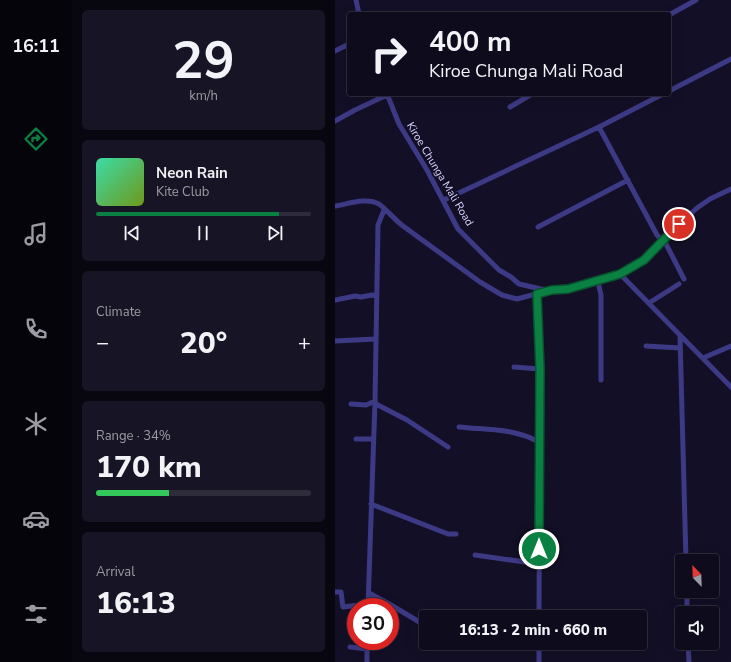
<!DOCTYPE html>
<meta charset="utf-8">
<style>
body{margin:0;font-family:"Nunito Sans",sans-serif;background:#171425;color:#f1f3f6;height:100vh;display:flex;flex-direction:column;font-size:15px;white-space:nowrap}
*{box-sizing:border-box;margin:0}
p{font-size:13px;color:#9b9ba3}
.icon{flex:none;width:22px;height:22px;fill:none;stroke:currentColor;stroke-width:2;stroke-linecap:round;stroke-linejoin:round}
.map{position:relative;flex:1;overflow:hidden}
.drawer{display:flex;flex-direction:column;gap:10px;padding:10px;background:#08060f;width:263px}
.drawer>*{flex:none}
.guide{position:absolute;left:12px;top:12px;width:324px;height:84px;border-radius:4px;box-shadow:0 4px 16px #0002,0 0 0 1px #2e2b3b;background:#0e0b1c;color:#f1f3f6;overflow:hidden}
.needle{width:26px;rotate:337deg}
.controls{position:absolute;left:340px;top:554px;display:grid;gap:8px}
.controls a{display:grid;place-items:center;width:44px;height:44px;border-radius:4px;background:#0e0b1c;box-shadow:0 4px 16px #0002,0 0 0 1px #2e2b3b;font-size:20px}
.speed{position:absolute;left:12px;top:598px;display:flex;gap:8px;font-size:20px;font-weight:700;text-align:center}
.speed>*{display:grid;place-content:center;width:52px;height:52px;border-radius:50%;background:#0e0b1c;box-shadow:0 4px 16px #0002,0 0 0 1px #2e2b3b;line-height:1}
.speed .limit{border:6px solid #d22;background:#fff;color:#111}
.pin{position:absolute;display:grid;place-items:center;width:34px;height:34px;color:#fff;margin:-17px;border:2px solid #fff;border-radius:50%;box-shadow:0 1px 4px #0007}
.me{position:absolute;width:44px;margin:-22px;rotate:0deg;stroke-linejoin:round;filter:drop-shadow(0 0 3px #0008)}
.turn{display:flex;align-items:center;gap:14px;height:84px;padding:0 16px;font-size:18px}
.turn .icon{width:52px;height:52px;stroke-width:2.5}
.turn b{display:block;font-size:28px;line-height:34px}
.big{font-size:30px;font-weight:800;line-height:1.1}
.drawer .widget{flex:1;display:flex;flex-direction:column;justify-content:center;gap:6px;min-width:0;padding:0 14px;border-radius:6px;background:#171425}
.drawer .dial{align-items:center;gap:0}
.dial b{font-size:52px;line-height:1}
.song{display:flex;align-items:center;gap:12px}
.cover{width:48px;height:48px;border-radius:6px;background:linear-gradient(135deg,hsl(160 70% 55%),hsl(80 70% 35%))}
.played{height:4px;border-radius:2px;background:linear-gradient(90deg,#0b8043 85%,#2e2b3b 85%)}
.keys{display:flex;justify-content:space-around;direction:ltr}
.heat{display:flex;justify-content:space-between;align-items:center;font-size:22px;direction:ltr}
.charge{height:6px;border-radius:3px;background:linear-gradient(90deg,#34c759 34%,#2e2b3b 0)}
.trip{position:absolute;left:84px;top:610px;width:228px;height:40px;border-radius:4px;background:#0e0b1c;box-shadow:0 4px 16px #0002,0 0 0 1px #2e2b3b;font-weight:800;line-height:40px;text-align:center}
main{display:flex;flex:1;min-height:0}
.menu{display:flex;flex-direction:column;width:72px;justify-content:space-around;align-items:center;background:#06040b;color:#9b9ba3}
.menu .icon{width:28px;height:28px}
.menu .selected{color:#0b8043}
.menu b{font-size:18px;color:#f1f3f6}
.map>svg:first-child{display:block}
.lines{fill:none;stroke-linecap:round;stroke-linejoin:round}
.minor{stroke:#3d3a85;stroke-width:5}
.route-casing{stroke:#07532c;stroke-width:10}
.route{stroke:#0b8043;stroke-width:7}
.labels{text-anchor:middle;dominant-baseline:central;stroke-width:4;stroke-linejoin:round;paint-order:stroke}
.street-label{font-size:11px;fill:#d9d4ff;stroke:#130f26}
</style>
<main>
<nav class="menu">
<b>16:11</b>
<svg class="icon selected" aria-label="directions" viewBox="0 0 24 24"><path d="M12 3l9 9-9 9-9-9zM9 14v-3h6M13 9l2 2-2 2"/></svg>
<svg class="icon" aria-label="music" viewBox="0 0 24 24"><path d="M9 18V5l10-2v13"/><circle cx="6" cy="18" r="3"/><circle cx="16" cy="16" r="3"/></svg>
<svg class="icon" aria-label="phone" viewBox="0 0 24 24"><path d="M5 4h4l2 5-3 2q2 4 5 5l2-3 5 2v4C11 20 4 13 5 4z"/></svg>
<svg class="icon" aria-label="climate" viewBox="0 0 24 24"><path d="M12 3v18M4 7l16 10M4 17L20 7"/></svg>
<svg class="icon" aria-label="car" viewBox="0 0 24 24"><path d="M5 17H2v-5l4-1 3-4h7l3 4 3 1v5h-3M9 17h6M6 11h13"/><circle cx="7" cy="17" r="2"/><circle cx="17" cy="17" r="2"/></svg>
<svg class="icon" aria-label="filters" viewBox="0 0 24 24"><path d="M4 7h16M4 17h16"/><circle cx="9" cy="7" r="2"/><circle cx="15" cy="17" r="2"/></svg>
</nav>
<section class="drawer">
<div class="widget dial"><b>29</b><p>km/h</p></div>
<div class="widget">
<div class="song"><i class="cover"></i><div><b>Neon Rain</b><p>Kite Club</p></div></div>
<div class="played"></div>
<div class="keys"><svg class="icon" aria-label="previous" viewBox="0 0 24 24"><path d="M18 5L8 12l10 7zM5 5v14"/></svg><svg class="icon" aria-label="pause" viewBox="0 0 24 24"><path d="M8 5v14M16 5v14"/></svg><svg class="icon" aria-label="next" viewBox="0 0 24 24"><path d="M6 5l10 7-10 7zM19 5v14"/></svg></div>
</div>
<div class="widget"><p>Climate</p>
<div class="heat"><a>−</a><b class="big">20°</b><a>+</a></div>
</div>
<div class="widget"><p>Range · 34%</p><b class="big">170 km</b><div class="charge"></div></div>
<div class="widget"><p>Arrival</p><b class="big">16:13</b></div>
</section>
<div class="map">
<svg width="396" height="662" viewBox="0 0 396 662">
<rect width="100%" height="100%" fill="#130f26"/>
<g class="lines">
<path class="minor" d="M21,0L24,14
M334,15L361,0
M0,51L14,44
M334,91L396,59
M52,94L64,124L92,170L123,229L164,270L176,277L184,284L206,289L223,291L244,287L285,274L309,260L344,224L362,208L375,199L396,189
M175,107L197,94
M0,121L20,110L52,95
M264,127L322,235L331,244L349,279
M109,200L264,127L328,94
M0,206C13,204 32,197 44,204C51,209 60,220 68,226L145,282L167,295L182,299L212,291
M203,227L293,180
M285,274L396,387
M263,282L266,295V380
M202,294L205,369L204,617
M0,300L20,296L26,297L37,295L41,296
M314,303L344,284
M345,336L351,561
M0,341L41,339
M311,346L345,348
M368,358L396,346
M179,367L205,369
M39,403L72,420L113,447
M16,404L31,405L40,401
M124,427C151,430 182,428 205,443
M21,439H38
M36,504L113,534H121
M140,555L204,564
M352,591V613
M0,592H6L8,607L33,604
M34,593L56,605L91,626
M33,607L40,401L43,225L49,210
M353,643L354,662
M15,647L32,649
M32,662V641
M204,662V643"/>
</g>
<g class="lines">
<defs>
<path id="route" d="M204,549L205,369L202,294L217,290L233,289L285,274L309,260L344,224"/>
</defs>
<use href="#route" class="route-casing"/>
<use href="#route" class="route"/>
</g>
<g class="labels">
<g class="street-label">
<text transform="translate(105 174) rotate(59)">Kiroe Chunga Mali Road</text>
</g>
</g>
</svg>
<div class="controls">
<a><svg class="needle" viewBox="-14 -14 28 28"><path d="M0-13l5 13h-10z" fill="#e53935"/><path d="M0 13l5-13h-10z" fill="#9b9ba3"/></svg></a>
<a><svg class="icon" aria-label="sound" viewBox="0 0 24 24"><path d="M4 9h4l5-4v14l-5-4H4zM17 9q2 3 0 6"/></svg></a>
</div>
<div class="speed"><div class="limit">30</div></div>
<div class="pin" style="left:344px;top:224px;background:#d93025"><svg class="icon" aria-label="arrive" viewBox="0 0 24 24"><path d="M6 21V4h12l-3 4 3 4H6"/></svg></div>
<svg class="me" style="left:204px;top:549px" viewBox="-20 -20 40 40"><circle r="17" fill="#0b8043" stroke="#fff" stroke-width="3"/><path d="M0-11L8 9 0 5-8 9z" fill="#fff"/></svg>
<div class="trip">16:13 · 2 min · 660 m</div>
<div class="guide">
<div class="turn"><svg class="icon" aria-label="right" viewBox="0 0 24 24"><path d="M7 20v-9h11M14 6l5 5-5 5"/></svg><div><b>400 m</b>Kiroe Chunga Mali Road</div></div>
</div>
</div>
</main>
